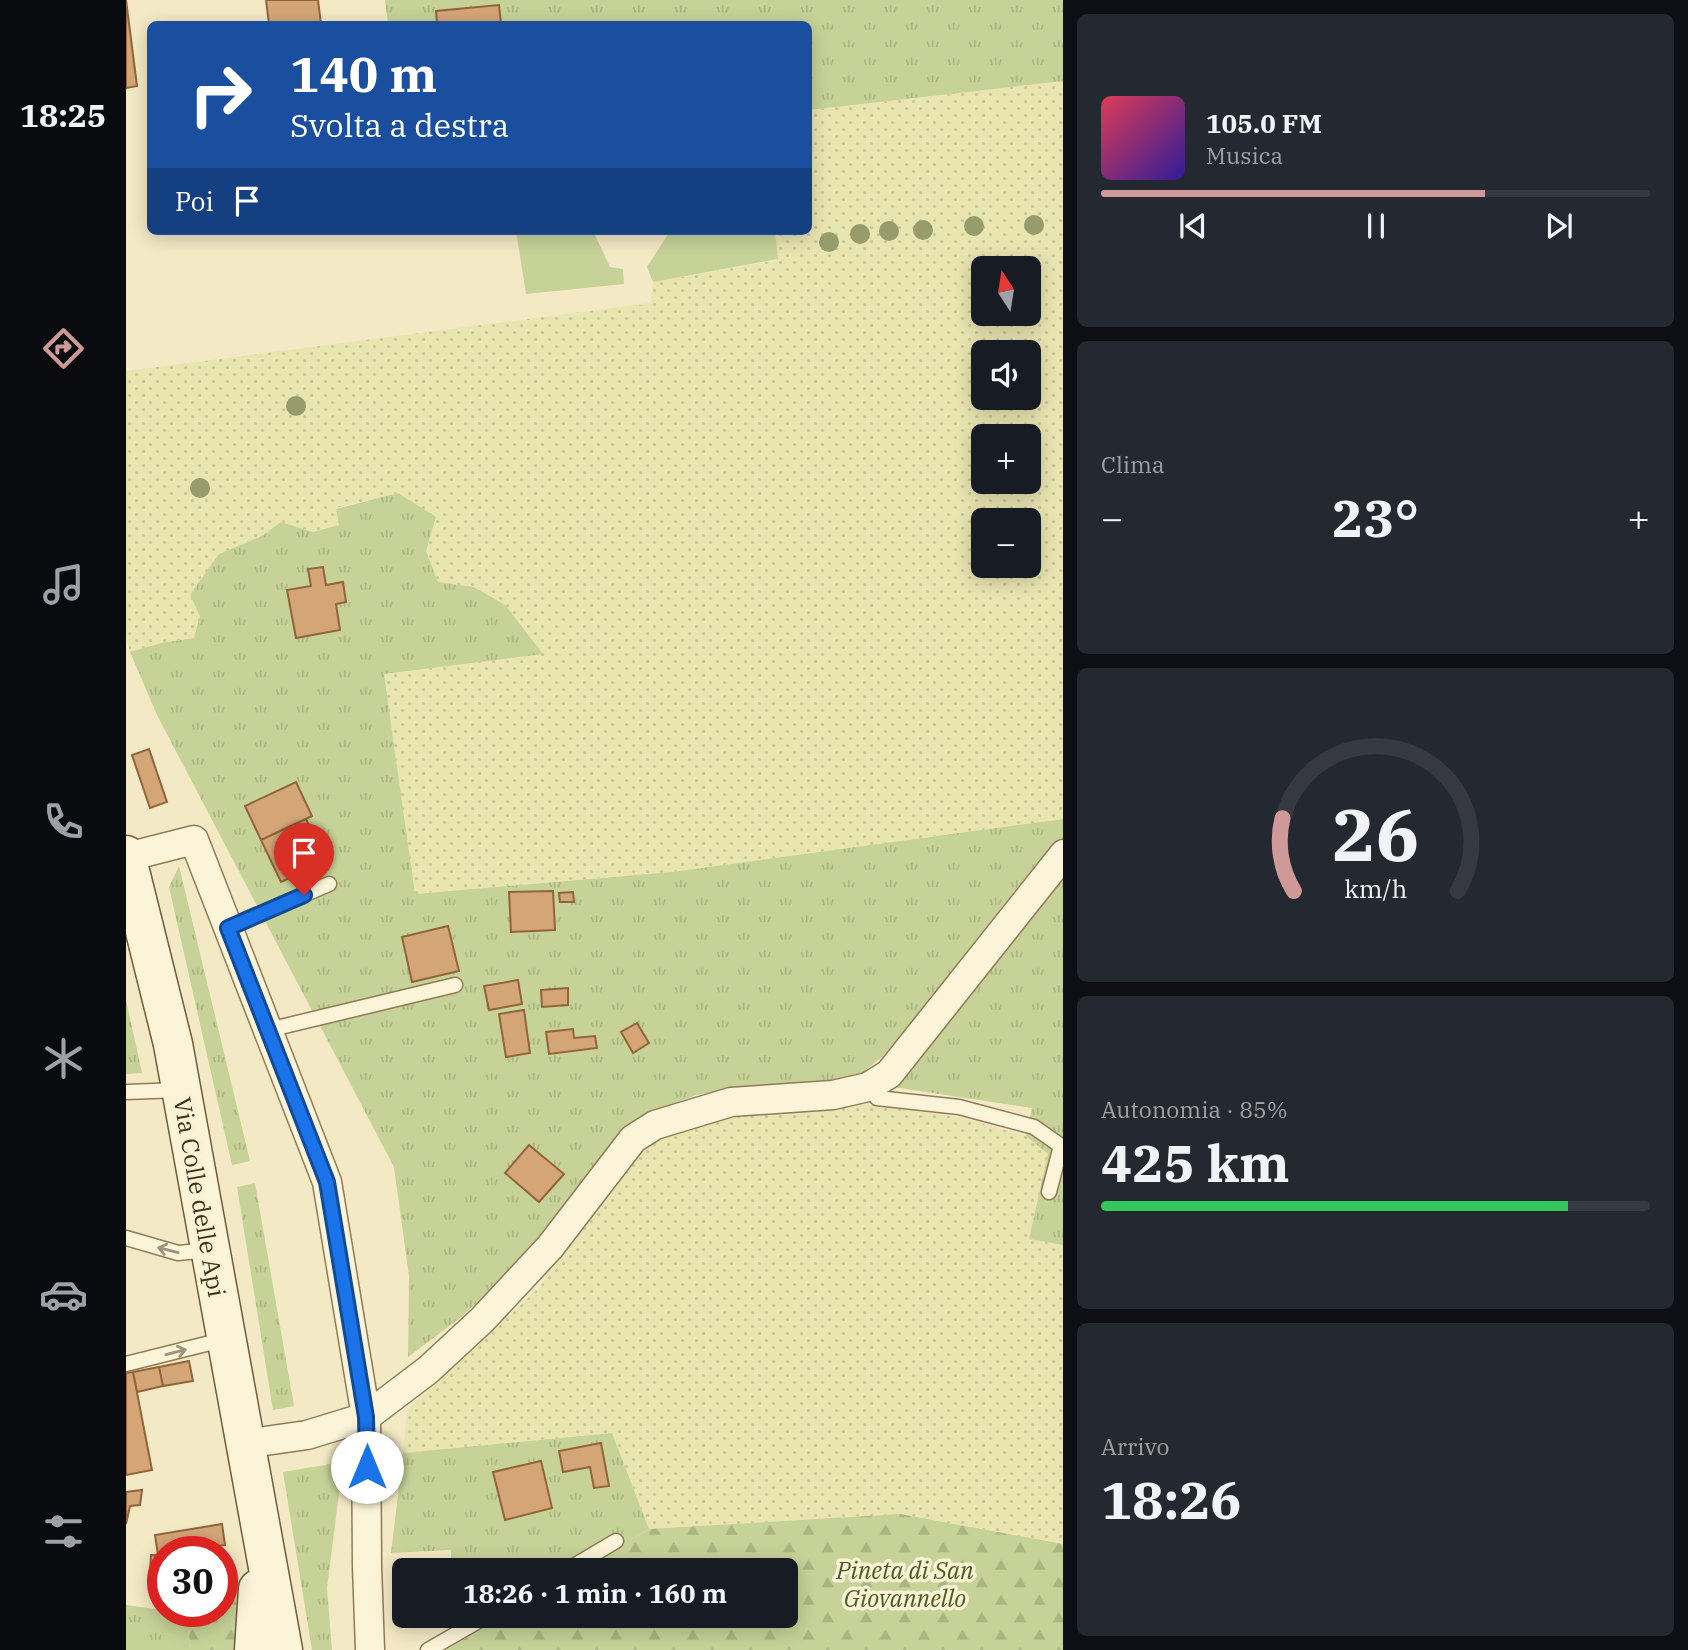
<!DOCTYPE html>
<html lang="it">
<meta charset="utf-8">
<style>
body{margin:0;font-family:"IBM Plex Serif",serif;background:#242831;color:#f1f3f6;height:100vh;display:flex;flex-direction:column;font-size:26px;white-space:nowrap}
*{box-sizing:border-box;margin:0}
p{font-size:23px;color:#9ea1a6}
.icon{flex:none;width:38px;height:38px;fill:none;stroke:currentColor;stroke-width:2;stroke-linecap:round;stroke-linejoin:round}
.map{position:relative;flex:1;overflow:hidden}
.side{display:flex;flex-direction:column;gap:14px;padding:14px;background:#0d0f14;width:625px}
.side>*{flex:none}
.guide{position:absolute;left:21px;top:21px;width:665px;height:214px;border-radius:10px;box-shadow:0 4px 18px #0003;background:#1a4fa0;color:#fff;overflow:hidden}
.needle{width:46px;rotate:348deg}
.buttons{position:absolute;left:845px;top:256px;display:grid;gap:14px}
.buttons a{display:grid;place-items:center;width:70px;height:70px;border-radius:10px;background:#171b24;box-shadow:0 4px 18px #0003;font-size:35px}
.speed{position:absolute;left:21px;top:1536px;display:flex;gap:14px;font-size:35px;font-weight:700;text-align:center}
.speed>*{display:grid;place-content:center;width:91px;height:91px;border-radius:50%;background:#171b24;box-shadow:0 4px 18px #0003;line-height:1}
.speed .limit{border:10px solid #d22;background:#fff;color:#111}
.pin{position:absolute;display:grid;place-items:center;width:60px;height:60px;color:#fff;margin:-72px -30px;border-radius:50% 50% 50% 0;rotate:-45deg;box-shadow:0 0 7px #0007}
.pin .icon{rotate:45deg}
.me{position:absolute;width:77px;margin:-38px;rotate:0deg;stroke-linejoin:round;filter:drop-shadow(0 0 5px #0008)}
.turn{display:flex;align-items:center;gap:24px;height:147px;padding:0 28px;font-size:32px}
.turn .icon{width:91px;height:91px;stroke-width:2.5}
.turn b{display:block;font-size:49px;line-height:60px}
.then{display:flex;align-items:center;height:66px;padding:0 28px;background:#0003;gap:14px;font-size:26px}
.big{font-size:52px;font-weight:800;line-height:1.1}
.side .tile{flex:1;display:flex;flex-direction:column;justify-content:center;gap:10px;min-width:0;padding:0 24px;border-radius:10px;background:#242831}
.side .dial{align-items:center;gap:0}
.dial svg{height:182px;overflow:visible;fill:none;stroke:#363941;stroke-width:7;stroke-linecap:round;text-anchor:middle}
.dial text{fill:#f1f3f6;stroke:none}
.song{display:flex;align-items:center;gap:21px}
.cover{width:84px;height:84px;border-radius:10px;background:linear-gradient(135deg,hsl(350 70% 55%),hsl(250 70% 35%))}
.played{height:7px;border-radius:4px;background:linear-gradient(90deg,#cf9997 70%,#363941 70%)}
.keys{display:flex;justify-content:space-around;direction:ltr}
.heat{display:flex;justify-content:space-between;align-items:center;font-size:38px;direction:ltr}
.charge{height:10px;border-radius:5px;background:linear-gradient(90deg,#34c759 85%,#363941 0)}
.trip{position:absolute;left:266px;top:1558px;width:406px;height:70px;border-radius:10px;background:#171b24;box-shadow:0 4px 18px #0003;font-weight:800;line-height:70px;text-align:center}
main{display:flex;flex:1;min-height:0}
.menu{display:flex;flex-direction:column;width:126px;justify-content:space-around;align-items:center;background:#090b0e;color:#9ea1a6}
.menu .icon{width:49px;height:49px}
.menu .active{color:#cf9997}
.menu b{font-size:32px;color:#f1f3f6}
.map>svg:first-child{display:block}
.farmland{fill:url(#farmland-dots);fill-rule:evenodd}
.grass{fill:url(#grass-tufts)}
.forest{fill:url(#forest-firs)}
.garden{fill:#c6d297}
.building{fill:#d4a577;stroke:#91653b;stroke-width:2}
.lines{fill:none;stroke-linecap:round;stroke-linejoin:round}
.service-casing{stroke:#907a58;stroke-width:17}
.minor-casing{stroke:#907a58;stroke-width:31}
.secondary-casing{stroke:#725b3b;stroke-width:41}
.service{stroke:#fcf4d9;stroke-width:14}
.minor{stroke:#fcf4d9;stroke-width:28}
.secondary{stroke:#fcf4d9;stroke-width:38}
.tree{fill:#969c6b}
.oneway{stroke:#9d927c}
.route-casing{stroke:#114b97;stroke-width:18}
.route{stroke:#1a73e8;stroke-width:12}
.labels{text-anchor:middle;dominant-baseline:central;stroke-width:7;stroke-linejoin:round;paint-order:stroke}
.street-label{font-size:24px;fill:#3e301e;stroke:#f9f2d5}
.park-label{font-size:24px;font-style:italic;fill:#495d22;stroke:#f9f2d5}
</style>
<main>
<nav class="menu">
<b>18:25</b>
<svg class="icon active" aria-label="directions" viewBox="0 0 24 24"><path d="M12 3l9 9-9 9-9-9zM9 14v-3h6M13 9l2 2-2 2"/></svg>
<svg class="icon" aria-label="music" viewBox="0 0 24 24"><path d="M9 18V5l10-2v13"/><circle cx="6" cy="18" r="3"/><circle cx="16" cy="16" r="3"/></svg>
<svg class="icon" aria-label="phone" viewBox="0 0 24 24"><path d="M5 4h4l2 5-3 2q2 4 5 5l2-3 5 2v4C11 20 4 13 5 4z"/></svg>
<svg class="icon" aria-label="climate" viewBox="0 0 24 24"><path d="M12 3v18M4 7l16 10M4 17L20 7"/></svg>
<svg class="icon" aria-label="car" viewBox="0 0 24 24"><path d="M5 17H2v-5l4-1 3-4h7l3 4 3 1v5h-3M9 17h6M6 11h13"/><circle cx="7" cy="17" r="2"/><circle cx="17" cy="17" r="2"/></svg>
<svg class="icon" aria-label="filters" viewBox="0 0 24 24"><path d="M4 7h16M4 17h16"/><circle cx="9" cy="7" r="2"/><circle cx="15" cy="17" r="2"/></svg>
</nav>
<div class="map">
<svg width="938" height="1650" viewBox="0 0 938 1650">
<defs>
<pattern id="farmland-dots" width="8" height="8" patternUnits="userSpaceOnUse" patternTransform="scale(1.75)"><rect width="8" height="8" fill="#e9e5b1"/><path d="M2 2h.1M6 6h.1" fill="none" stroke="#c9c598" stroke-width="1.8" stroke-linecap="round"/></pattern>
<pattern id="grass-tufts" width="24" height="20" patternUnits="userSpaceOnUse" patternTransform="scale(1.75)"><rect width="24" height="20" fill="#c6d297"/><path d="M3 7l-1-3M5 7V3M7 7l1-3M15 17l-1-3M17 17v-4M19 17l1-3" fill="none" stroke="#abb582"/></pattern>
<pattern id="forest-firs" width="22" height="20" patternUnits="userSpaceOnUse" patternTransform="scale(1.75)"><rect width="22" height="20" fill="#c6d297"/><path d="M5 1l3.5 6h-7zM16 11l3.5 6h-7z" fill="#abb582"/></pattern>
</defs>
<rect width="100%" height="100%" fill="#f3e9c4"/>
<path class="farmland" d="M937,81V819L546,872L289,894L258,674L416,654L348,587L312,582L300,551L310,517L272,493L210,508L214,525L187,532L155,522L136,536L93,554L68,638L35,643L4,652L0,637V371L525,303L527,282L651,260L649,231H682L683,110ZM858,268H903V313H858ZM858,352H903V397H858ZM858,436H903V481H858ZM858,520H903V565H858Z
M737,1104L837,1118L900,1136L922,1154L903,1239L937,1245V1544L774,1514L523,1529L486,1433L277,1453L281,1410L412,1289L505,1159L538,1134L601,1114Z"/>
<path class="grass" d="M259,0H937V81L683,110L682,24H262Z
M272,493L310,517L300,551L312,582L348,587L379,605L417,654L258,674L289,894L546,872L937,819V840L757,1056L726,1081L675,1087H616L570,1095L547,1104L502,1130L386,1270L334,1318L282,1357L283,1276L268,1167L31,715L4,652L35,643L68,638L74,616L64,595L93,554L136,536L155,522L187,532L213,525L210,509Z
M53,866L124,1161L106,1165L43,887Z
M937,871V1245L903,1239L922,1154L900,1136L906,1108L767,1087Z
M0,1000L16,1073L0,1074Z
M129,1183L168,1406L147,1410L111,1187Z
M486,1433L523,1529L454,1570H325V1550L265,1553L277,1453Z
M217,1462L201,1588L206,1650H186L157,1472Z
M0,1605L37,1610V1612H63L61,1622L65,1650H0Z"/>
<path class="forest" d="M774,1514L937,1544V1650H320L378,1615H660V1570H454L523,1529Z
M109,1565L116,1588L112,1650H65L61,1622L63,1612H96V1567Z"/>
<path class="garden" d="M390,231H467L484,267L497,269L498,284L400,294Z
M544,231H649L652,259L527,282L521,267Z"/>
<path class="building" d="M0,0L11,86L0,88Z
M140,0H192L195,24H143Z
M373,5L375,24H311L310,11Z
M197,567L200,585L217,582L220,602L210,604L214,630L170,638L161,590L185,586L182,569Z
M23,749L41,802L24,808L6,755Z
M170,782L186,816L135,840L119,806Z
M180,819L200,861L155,882L135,840Z
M427,891L429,930L385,932L383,892Z
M447,892L448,902H434L433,893Z
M322,926L333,971L286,982L276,937Z
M392,980L396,1004L363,1010L358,986Z
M442,988V1005L416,1007L415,990Z
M398,1010L404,1053L380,1057L373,1014Z
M511,1023L523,1043L507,1053L495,1032Z
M447,1029L448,1038L469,1036L471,1048L423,1054L420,1032Z
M403,1145L438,1174L413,1202L379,1173Z
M63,1361L67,1381L37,1386L33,1367Z
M33,1367L37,1386L11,1392L7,1372Z
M7,1372L26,1470L0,1475V1373Z
M475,1443L483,1486L468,1488L464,1467L437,1472L433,1451Z
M415,1461L426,1508L379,1520L367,1472Z
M16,1490L14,1505L4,1506L0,1524V1492Z
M96,1524L99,1545L54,1552H37V1555H32L29,1535Z
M25,1555H37V1572L24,1571Z
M24,1571L37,1572V1594L24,1593Z"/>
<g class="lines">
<defs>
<path id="service" d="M102,927L203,884
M142,1030L329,985
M742,1087L751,1098L833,1107L908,1127L935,1146L923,1192
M0,1092L54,1090
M0,1238L52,1253L83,1250
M0,1364L100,1339
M441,1570L490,1541
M302,1650L363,1615"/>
<path id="minor" d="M1,857L68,840L201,1182L240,1417L241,1566L244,1650
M119,1444L181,1435L240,1417L302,1370L356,1320L424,1247L507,1139L529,1125L605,1102L707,1095L742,1087L763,1074L938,854"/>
<path id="secondary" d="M0,855L47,1044L157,1650
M128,1650L132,1589"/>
</defs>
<use href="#service" class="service-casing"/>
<use href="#minor" class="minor-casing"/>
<use href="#secondary" class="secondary-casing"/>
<use href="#service" class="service"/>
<use href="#minor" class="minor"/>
<use href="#secondary" class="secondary"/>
</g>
<g class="tree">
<circle cx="908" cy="225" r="10"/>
<circle cx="848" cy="226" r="10"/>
<circle cx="797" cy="230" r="10"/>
<circle cx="763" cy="231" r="10"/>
<circle cx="734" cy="234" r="10"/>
<circle cx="703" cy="242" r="10"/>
<circle cx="170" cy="406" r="10"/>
<circle cx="74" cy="488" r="10"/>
</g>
<defs><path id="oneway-shaft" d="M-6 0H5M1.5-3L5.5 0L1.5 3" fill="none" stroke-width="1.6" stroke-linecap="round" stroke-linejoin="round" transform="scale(1.75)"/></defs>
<g class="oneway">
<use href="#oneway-shaft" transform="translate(42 1250) rotate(-166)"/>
<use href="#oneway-shaft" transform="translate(50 1352) rotate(-14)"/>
</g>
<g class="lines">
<defs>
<path id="route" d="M178,895L102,928L201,1182L240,1417L241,1467"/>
</defs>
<use href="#route" class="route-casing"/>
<use href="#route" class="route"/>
</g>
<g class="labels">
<g class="street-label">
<text transform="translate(74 1197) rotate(80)">Via Colle delle Api</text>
</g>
<g class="park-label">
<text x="779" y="1570">Pineta di San<tspan x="779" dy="28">Giovannello</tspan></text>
</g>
</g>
</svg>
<div class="buttons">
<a><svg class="needle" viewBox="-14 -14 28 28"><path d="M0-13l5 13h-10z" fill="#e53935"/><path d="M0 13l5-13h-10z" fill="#9ea1a6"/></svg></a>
<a><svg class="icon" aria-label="sound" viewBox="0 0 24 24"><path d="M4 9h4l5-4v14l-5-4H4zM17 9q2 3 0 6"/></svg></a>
<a>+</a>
<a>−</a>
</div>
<div class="speed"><div class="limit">30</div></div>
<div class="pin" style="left:178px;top:895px;background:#d93025"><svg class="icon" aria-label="arrive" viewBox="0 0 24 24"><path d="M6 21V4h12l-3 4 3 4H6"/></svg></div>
<svg class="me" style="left:241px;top:1467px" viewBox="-20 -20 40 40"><circle r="19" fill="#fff"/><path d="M0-13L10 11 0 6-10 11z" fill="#1a73e8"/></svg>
<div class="trip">18:26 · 1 min · 160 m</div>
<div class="guide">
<div class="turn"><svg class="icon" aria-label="right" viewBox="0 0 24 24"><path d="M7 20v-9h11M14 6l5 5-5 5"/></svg><div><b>140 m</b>Svolta a destra</div></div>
<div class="then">Poi<svg class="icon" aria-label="arrive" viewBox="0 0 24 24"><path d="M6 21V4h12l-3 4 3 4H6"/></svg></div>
</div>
</div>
<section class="side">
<div class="tile">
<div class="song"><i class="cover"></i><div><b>105.0 FM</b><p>Musica</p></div></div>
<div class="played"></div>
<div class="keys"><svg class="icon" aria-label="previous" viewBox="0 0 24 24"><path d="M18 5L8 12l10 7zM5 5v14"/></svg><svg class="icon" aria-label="pause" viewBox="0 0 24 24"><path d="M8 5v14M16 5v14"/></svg><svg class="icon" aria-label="next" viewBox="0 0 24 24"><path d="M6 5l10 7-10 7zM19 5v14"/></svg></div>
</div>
<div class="tile"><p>Clima</p>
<div class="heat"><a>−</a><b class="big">23°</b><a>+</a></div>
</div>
<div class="tile dial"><svg viewBox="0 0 100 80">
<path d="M14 69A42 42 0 1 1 86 69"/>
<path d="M14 69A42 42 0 0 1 9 37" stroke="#cf9997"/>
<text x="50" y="56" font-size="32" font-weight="700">26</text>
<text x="50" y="72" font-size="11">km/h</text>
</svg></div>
<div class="tile"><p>Autonomia · 85%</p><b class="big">425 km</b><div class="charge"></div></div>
<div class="tile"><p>Arrivo</p><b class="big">18:26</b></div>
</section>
</main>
